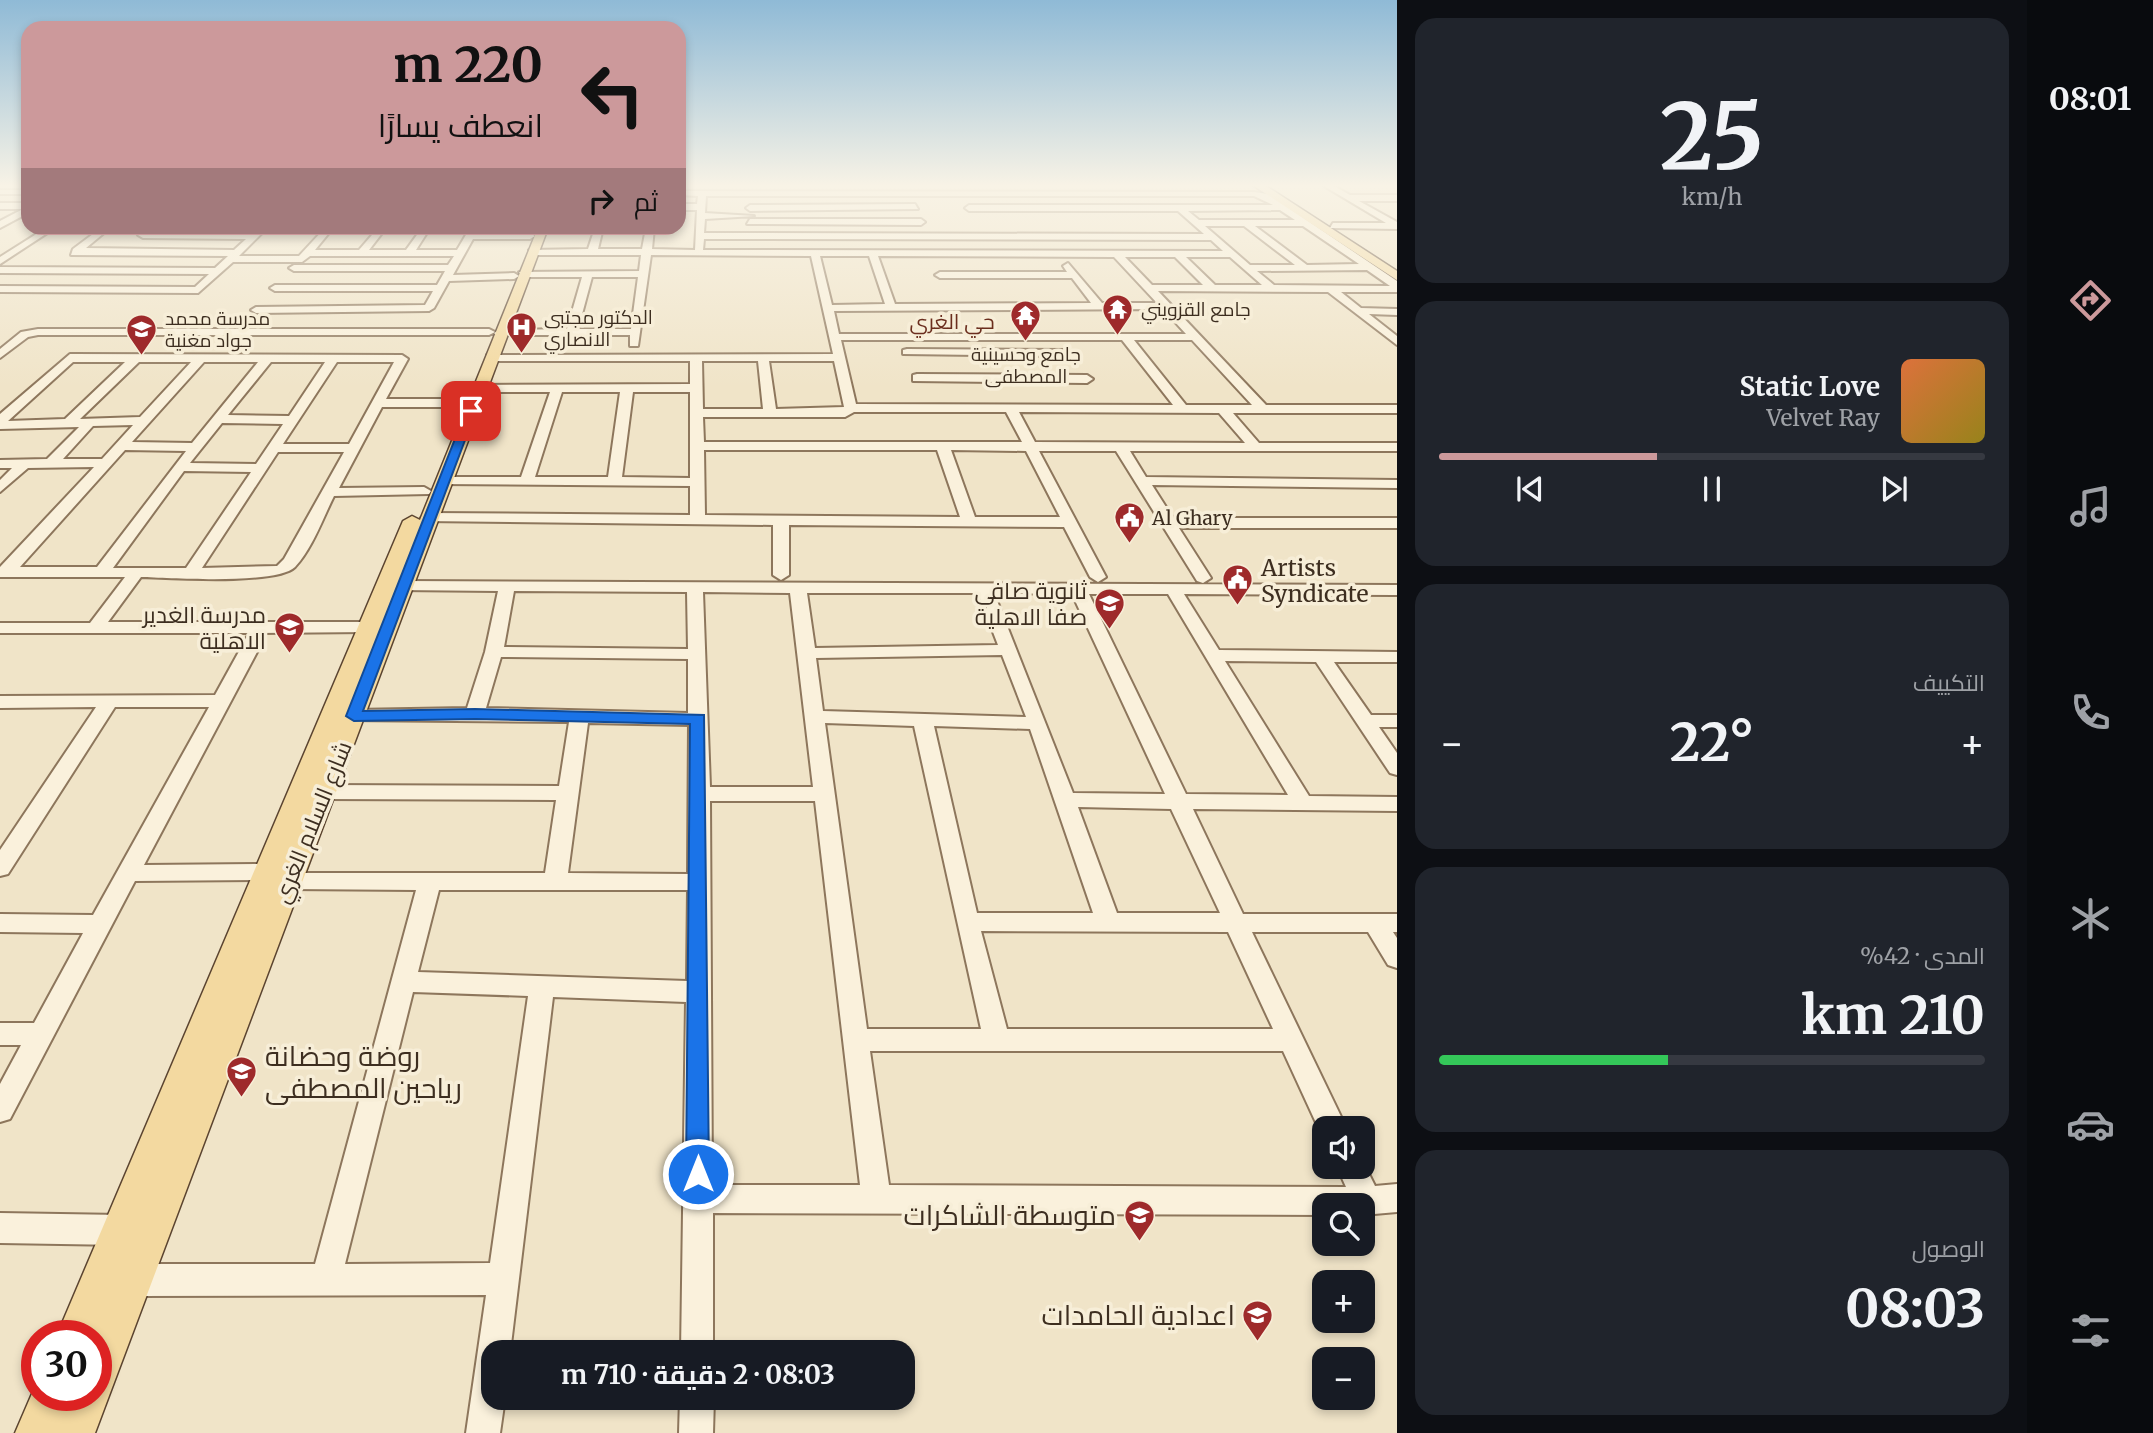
<!DOCTYPE html>
<html lang="ar">
<meta charset="utf-8">
<style>
body{margin:0;font-family:Merriweather,Cairo,serif;background:#20242c;color:#f1f3f6;direction:rtl;height:100vh;display:flex;flex-direction:column;font-size:26px;white-space:nowrap}
*{box-sizing:border-box;margin:0}
p{font-size:23px;color:#9ea1a6}
.icon{flex:none;width:38px;height:38px;fill:none;stroke:currentColor;stroke-width:2;stroke-linecap:round;stroke-linejoin:round}
.map{position:relative;flex:1;overflow:hidden;direction:ltr}
.drawer{display:flex;flex-direction:column;gap:18px;padding:18px;background:#0d0f14;width:630px}
.drawer>*{flex:none}
.top-card{position:absolute;left:21px;top:21px;width:665px;height:214px;border-radius:21px;box-shadow:0 4px 10px #0003;direction:rtl;background:#cc999b;color:#111;overflow:hidden}
.tools{position:absolute;left:1312px;top:1116px;display:grid;gap:14px}
.tools a{display:grid;place-items:center;width:63px;height:63px;border-radius:14px;background:#171b24;box-shadow:0 4px 10px #0003;font-size:35px}
.speed{position:absolute;left:21px;top:1320px;display:flex;gap:14px;font-size:35px;font-weight:700;text-align:center}
.speed>*{display:grid;place-content:center;width:91px;height:91px;border-radius:50%;background:#171b24;box-shadow:0 4px 10px #0003;line-height:1}
.speed .limit{border:10px solid #d22;background:#fff;color:#111}
.pin{position:absolute;display:grid;place-items:center;width:60px;height:60px;color:#fff;margin:-30px;border-radius:14px;box-shadow:0 4px 10px #0006}
.me{position:absolute;width:77px;margin:-38px;rotate:0deg;stroke-linejoin:round;filter:drop-shadow(0 0 5px #0008)}
.turn{display:flex;align-items:center;gap:24px;height:147px;padding:0 28px;font-size:32px}
.turn .icon{width:91px;height:91px;stroke-width:2.5}
.turn b{display:block;font-size:49px;line-height:60px}
.then{display:flex;align-items:center;height:66px;padding:0 28px;background:#0003;gap:14px;font-size:26px}
.big{font-size:52px;font-weight:700;line-height:1.1}
.drawer .tile{flex:1;display:flex;flex-direction:column;justify-content:center;gap:10px;min-width:0;padding:0 24px;border-radius:21px;background:#20242c}
.drawer .dial{align-items:center;gap:0}
.dial b{font-size:91px;line-height:1}
.song{display:flex;align-items:center;gap:21px}
.cover{width:84px;height:84px;border-radius:10px;background:linear-gradient(135deg,hsl(20 70% 55%),hsl(50 70% 35%))}
.played{height:7px;border-radius:4px;background:linear-gradient(90deg,#cc999b 40%,#363941 40%)}
.keys{display:flex;justify-content:space-around;direction:ltr}
.heat{display:flex;justify-content:space-between;align-items:center;font-size:38px;direction:ltr}
.charge{height:10px;border-radius:5px;background:linear-gradient(90deg,#34c759 42%,#363941 0)}
.trip{position:absolute;left:481px;top:1340px;width:434px;height:70px;border-radius:21px;background:#171b24;box-shadow:0 4px 10px #0003;font-weight:700;line-height:70px;text-align:center;direction:rtl}
main{display:flex;flex:1;min-height:0}
.dock{display:flex;flex-direction:column;width:126px;justify-content:space-around;align-items:center;background:#090b0e;color:#9ea1a6}
.dock .icon{width:49px;height:49px}
.dock .selected{color:#cc999b}
.dock b{font-size:32px;color:#f1f3f6}
.map>svg:first-child{display:block}
.lines{fill:none;stroke-linecap:round;stroke-linejoin:round}
.minor-casing{stroke:#8d765c;stroke-width:4}
.major-casing{stroke:#5b4430;stroke-width:3}
.minor{fill:#faf1dc;fill-rule:evenodd}
.major{fill:#f3d9a0;fill-rule:evenodd}
.route{fill:#1a73e8;stroke:#114b97;stroke-width:2}
.labels{text-anchor:middle;dominant-baseline:central;stroke-width:7;stroke-linejoin:round;paint-order:stroke}
.far-poi-label{font-size:19px;fill:#3d2e20;stroke:#f7eed8;text-anchor:start}
.far-neighbourhood-label{font-size:21px;fill:#6b2e1e;stroke:#f7eed8}
.poi-label{font-size:23px;fill:#3d2e20;stroke:#f7eed8;text-anchor:end}
.street-label{font-size:23px;fill:#3d2e20;stroke:#f7eed8}
.near-poi-label{font-size:28px;fill:#3d2e20;stroke:#f7eed8;text-anchor:end}
</style>
<main>
<nav class="dock">
<b>08:01</b>
<svg class="icon selected" aria-label="directions" viewBox="0 0 24 24"><path d="M12 3l9 9-9 9-9-9zM9 14v-3h6M13 9l2 2-2 2"/></svg>
<svg class="icon" aria-label="music" viewBox="0 0 24 24"><path d="M9 18V5l10-2v13"/><circle cx="6" cy="18" r="3"/><circle cx="16" cy="16" r="3"/></svg>
<svg class="icon" aria-label="phone" viewBox="0 0 24 24"><path d="M5 4h4l2 5-3 2q2 4 5 5l2-3 5 2v4C11 20 4 13 5 4z"/></svg>
<svg class="icon" aria-label="climate" viewBox="0 0 24 24"><path d="M12 3v18M4 7l16 10M4 17L20 7"/></svg>
<svg class="icon" aria-label="car" viewBox="0 0 24 24"><path d="M5 17H2v-5l4-1 3-4h7l3 4 3 1v5h-3M9 17h6M6 11h13"/><circle cx="7" cy="17" r="2"/><circle cx="17" cy="17" r="2"/></svg>
<svg class="icon" aria-label="filters" viewBox="0 0 24 24"><path d="M4 7h16M4 17h16"/><circle cx="9" cy="7" r="2"/><circle cx="15" cy="17" r="2"/></svg>
</nav>
<section class="drawer">
<div class="tile dial"><b>25</b><p>km/h</p></div>
<div class="tile">
<div class="song"><i class="cover"></i><div><b>Static Love</b><p>Velvet Ray</p></div></div>
<div class="played"></div>
<div class="keys"><svg class="icon" aria-label="previous" viewBox="0 0 24 24"><path d="M18 5L8 12l10 7zM5 5v14"/></svg><svg class="icon" aria-label="pause" viewBox="0 0 24 24"><path d="M8 5v14M16 5v14"/></svg><svg class="icon" aria-label="next" viewBox="0 0 24 24"><path d="M6 5l10 7-10 7zM19 5v14"/></svg></div>
</div>
<div class="tile"><p>التكييف</p>
<div class="heat"><a>−</a><b class="big">22°</b><a>+</a></div>
</div>
<div class="tile"><p>المدى · 42%</p><b class="big">210 km</b><div class="charge"></div></div>
<div class="tile"><p>الوصول</p><b class="big">08:03</b></div>
</section>
<div class="map">
<svg width="1397" height="1433" viewBox="0 0 1397 1433">
<rect width="100%" height="100%" fill="#f0e4c8"/>
<g class="lines">
<defs>
<path id="minor" d="M1324,186H1334L1350,195H1397V201H1359L1397,222V229L1330,228L1333,223H1386Z
M0,190H28V194H0Z
M679,191L1254,192L1268,194L1397,281V292H1341L1361,308L1397,309V315L1369,314L1397,336V345L1328,292L1158,291L1266,405H1397V413H1233L1259,443H1397V451H1130L1146,477L1397,480V488L1152,485L1173,518H1397V528H1179L1211,578L1203,583L1197,581L1116,451H1039L1106,577L1098,582L1090,577L1064,527L789,525V575L781,580L773,575V525L424,521L421,518L429,513L690,515V486L440,484L438,481L445,477H521L550,392H480L474,388L476,385L690,384V361H491L487,359V355L833,354L811,256L651,255L638,346H630V335H496L494,333L500,330L567,329L582,277H523L519,272L639,271L641,255H532L529,250L588,249L595,228H603L598,249H642L646,228H654L652,249L695,250L697,210H679V204H697L698,196L679,195ZM706,196H1254L1273,205H969L965,208L969,211H1178L1204,234L704,233L705,219L754,216L705,213ZM1280,210L1295,220H1199L1188,211ZM1205,226H1244L1295,265H1250ZM1255,226H1303L1359,264L1307,265ZM704,239L1211,240L1223,251L703,250ZM820,256H869L885,304L832,305ZM878,256L1114,257L1157,303H1102L1068,263L1063,266L1067,272H940L935,275L940,278H1072L1091,303L895,304ZM1125,257H1175L1203,285H1152ZM1186,257H1230L1262,285H1215ZM1367,270L1390,286L1274,285L1257,271ZM592,277H638L631,329H578ZM1163,309L1186,334H839L834,311ZM841,340H1122L1173,405L856,404ZM1134,340H1192L1252,405H1186ZM702,361H758L763,409H703ZM769,361H834L844,407L776,409ZM562,392H620L608,477H535ZM633,392H690V478L622,477ZM854,412H1006L1022,442H704L703,417H845ZM1019,412L1219,413L1245,443L1035,442ZM704,450H937L960,517L705,515ZM951,450L1026,451L1060,517H975Z
M0,203H28V213L0,228V221L23,209H0Z
M915,204L918,209L750,211L746,208L750,205Z
M750,219H921L925,222L921,225L747,224Z
M46,228H55L0,264V257Z
M101,228H110L86,248L234,250L246,239L143,238L138,235L143,232L252,233L258,228H267L239,256H299L325,228H333L315,250H359L378,228H386L369,250H406L422,228H430L416,250H457L470,228H478L476,233H530L535,236L530,239H473L453,275L514,273L519,276L514,279L449,281L434,308L429,311L256,313L251,310L256,307L425,305L433,291H275L270,288L275,285H437L445,271H294L289,268L294,265H448L454,256H310L302,262H233L198,293L0,292V286L195,287L209,274L0,273V267L215,268L228,256L71,255L73,249Z
M38,329H489L495,332L489,335H38L28,337L0,358V349L21,332Z
M907,349L1069,350L1075,353L1069,356L903,354V350Z
M70,354L402,355L408,359L386,399H461L467,403L461,407H382L339,488L424,487L431,491L429,494L334,496C323,518 312,549 295,567C277,585 171,578 141,577L108,622H369L378,627L369,632L259,633L265,637L144,865L266,864L274,866L277,872L274,878L266,880L135,881L10,1119L0,1122V1084L21,1045H0V1023H34L83,933L0,932V914L93,915L209,707H115L8,874L0,876V850L96,707L0,708V696L215,695L247,637L253,633H0V623H90L125,577H0V567L94,467L28,468L0,492V480L12,468H0V460L47,459L79,427L0,429V414ZM73,362H125L65,419L8,421ZM139,362H191L140,417L80,419ZM204,362H258L192,443L132,442ZM271,362H325L289,416L228,415ZM337,362H394L349,444H283ZM222,423L283,424L256,464L190,463ZM133,425L102,459H63L93,426ZM125,450L186,451L97,567H20ZM278,452H344L284,559L277,566L202,568ZM184,471L251,472L186,568H113Z
M917,374L1087,375L1093,379L1087,383L913,381V375Z
M404,581L1397,585V595L1184,594L1219,650L1397,652V662H1334L1371,715H1397V727H1379L1397,753V775L1390,773L1316,662L1225,661L1309,796L1397,797V811L1193,809L1243,914H1397V932H1393L1397,938V968L1388,965L1368,932H1252L1347,1129H1325L1323,1138L1283,1051H870L889,1185L1346,1187L1337,1167H1363V1162L1375,1186L1397,1184V1212L1363,1215V1206H1325V1215L713,1213V1353H681L686,1002L553,997L510,1353H494V1398H505L500,1433H466L486,1295L135,1296L124,1291L119,1280L124,1269L135,1264H315L416,890L288,889L280,887L277,881L280,875L288,873H545L556,800L324,799L317,797L314,792L317,787L324,785L559,786L569,722L346,720L343,716L353,710L467,708L485,652L498,591L398,590L396,586ZM514,591L687,592L688,649L504,647ZM703,592L790,593L813,787H710ZM807,593H978L998,645L815,648ZM994,593L1072,594L1165,794L1073,793ZM1089,594H1168L1288,795L1186,794ZM1002,655L1026,717L823,711L816,658ZM501,657L688,659V713L486,708ZM588,723L689,725L688,874L568,873ZM825,723L914,726L981,1029H867ZM934,726L1030,729L1093,913H977ZM710,801H815L860,1185H712ZM1078,807L1171,809L1220,913H1117ZM439,890H688L687,981L418,972ZM981,931L1228,932L1273,1029H1007ZM413,992L528,996L490,1263L345,1264Z
M0,1213L121,1215L132,1220L136,1230L132,1240L121,1245L0,1243Z
M680,1398H714L713,1433H679Z"/>
<path id="major" d="M1254,186H1266L1397,271V280Z
M538,228H548L95,1433H15L37,1382V1395H96V1335H57L403,521L412,516L420,520Z"/>
</defs>
<use href="#minor" class="minor-casing"/>
<use href="#major" class="major-casing"/>
<use href="#minor" class="minor"/>
<use href="#major" class="major"/>
</g>
<linearGradient id="sky" x2="0" y2="1"><stop stop-color="#8fbad6"/><stop offset="0.48" stop-color="#f8f3e6"/><stop offset="1" stop-color="#f8f3e6" stop-opacity="0"/></linearGradient>
<rect width="1397" height="387" fill="url(#sky)"/>
<path class="route" d="M471,408L476,411L363,711L475,709L704,715L709,1174L706,1182L698,1185L689,1182L686,1174L690,724L475,719L354,721L346,716L466,411Z"/>
<defs>
<symbol id="temple-pin" viewBox="-11 -11 22 30"><path d="M0 17L-7.5 6A9.5 9.5 0 1 1 7.5 6Z" fill="#9e2a2b" stroke="#f7eed8"/><path d="M0-6L5-2H3V0L6.5 2.5H4V6H1.5V3h-3V6H-4V2.5H-6.5L-3 0V-2H-5Z" fill="#fff"/></symbol>
<symbol id="hospital-pin" viewBox="-11 -11 22 30"><path d="M0 17L-7.5 6A9.5 9.5 0 1 1 7.5 6Z" fill="#9e2a2b" stroke="#f7eed8"/><path d="M-5-5h3v3.5h4V-5h3V5h-3V1.5h-4V5h-3Z" fill="#fff"/></symbol>
<symbol id="school-pin" viewBox="-11 -11 22 30"><path d="M0 17L-7.5 6A9.5 9.5 0 1 1 7.5 6Z" fill="#9e2a2b" stroke="#f7eed8"/><path d="M0-5L7-2L0 1L-7-2ZM-4 1L0 2.5L4 1V4Q0 6-4 4Z" fill="#fff"/></symbol>
<symbol id="civic-pin" viewBox="-11 -11 22 30"><path d="M0 17L-7.5 6A9.5 9.5 0 1 1 7.5 6Z" fill="#9e2a2b" stroke="#f7eed8"/><path d="M-.6-6.5H3V-4.5H.6V-3L4-1V1h2V6H-6V1h2V-1L-.6-3ZM-1.2 2.5V6h2.4V2.5Z" fill="#fff"/></symbol>
</defs>
<g fill-rule="evenodd">
<use href="#temple-pin" x="1100" y="292" width="35" height="47"/>
<use href="#temple-pin" x="1008" y="298" width="35" height="47"/>
<use href="#hospital-pin" x="504" y="310" width="35" height="47"/>
<use href="#school-pin" x="124" y="312" width="35" height="47"/>
<use href="#civic-pin" x="1112" y="500" width="35" height="47"/>
<use href="#civic-pin" x="1220" y="562" width="35" height="47"/>
<use href="#school-pin" x="1092" y="586" width="35" height="47"/>
<use href="#school-pin" x="272" y="610" width="35" height="47"/>
<use href="#school-pin" x="224" y="1054" width="35" height="47"/>
<use href="#school-pin" x="1122" y="1198" width="35" height="47"/>
<use href="#school-pin" x="1240" y="1298" width="35" height="47"/>
</g>
<g class="labels">
<g class="far-poi-label">
<text x="1141" y="309">جامع القزويني</text>
<text x="544" y="317">الدكتور مجتبى<tspan x="544" dy="22">الانصاري</tspan></text>
<text x="165" y="318">مدرسة محمد<tspan x="165" dy="22">جواد مغنية</tspan></text>
<text x="1026" y="354" text-anchor="middle">جامع وحسينية<tspan x="1026" dy="22">المصطفى</tspan></text>
<text x="1152" y="518">Al Ghary</text>
</g>
<g class="far-neighbourhood-label">
<text x="952" y="321">حي الغري</text>
</g>
<g class="poi-label">
<text x="1261" y="567" text-anchor="start">Artists<tspan x="1261" dy="26">Syndicate</tspan></text>
<text x="1087" y="590">ثانوية صافي<tspan x="1087" dy="26">صفا الاهلية</tspan></text>
<text x="266" y="614">مدرسة الغدير<tspan x="266" dy="26">الاهلية</tspan></text>
</g>
<g class="street-label">
<text transform="translate(312 822) rotate(-68)">شارع السلام الغري</text>
</g>
<g class="near-poi-label">
<text x="265" y="1056" text-anchor="start">روضة وحضانة<tspan x="265" dy="32">رياحين المصطفى</tspan></text>
<text x="1116" y="1215">متوسطة الشاكرات</text>
<text x="1235" y="1315">اعدادية الحامدات</text>
</g>
</g>
</svg>
<div class="tools">
<a><svg class="icon" aria-label="sound" viewBox="0 0 24 24"><path d="M4 9h4l5-4v14l-5-4H4zM17 9q2 3 0 6"/></svg></a>
<a><svg class="icon" aria-label="search" viewBox="0 0 24 24"><circle cx="10" cy="10" r="6"/><path d="M15 15l6 6"/></svg></a>
<a>+</a>
<a>−</a>
</div>
<div class="speed"><div class="limit">30</div></div>
<div class="pin" style="left:471px;top:411px;background:#d93025"><svg class="icon" aria-label="arrive" viewBox="0 0 24 24"><path d="M6 21V4h12l-3 4 3 4H6"/></svg></div>
<svg class="me" style="left:698px;top:1174px" viewBox="-20 -20 40 40"><circle r="17" fill="#1a73e8" stroke="#fff" stroke-width="3"/><path d="M0-11L8 9 0 5-8 9z" fill="#fff"/></svg>
<div class="trip">08:03 · 2 دقيقة · 710 m</div>
<div class="top-card">
<div class="turn"><svg class="icon" aria-label="left" viewBox="0 0 24 24"><path d="M17 20v-9H6M10 6l-5 5 5 5"/></svg><div><b>220 m</b>انعطف يسارًا</div></div>
<div class="then">ثم<svg class="icon" aria-label="right" viewBox="0 0 24 24"><path d="M7 20v-9h11M14 6l5 5-5 5"/></svg></div>
</div>
</div>
</main>
